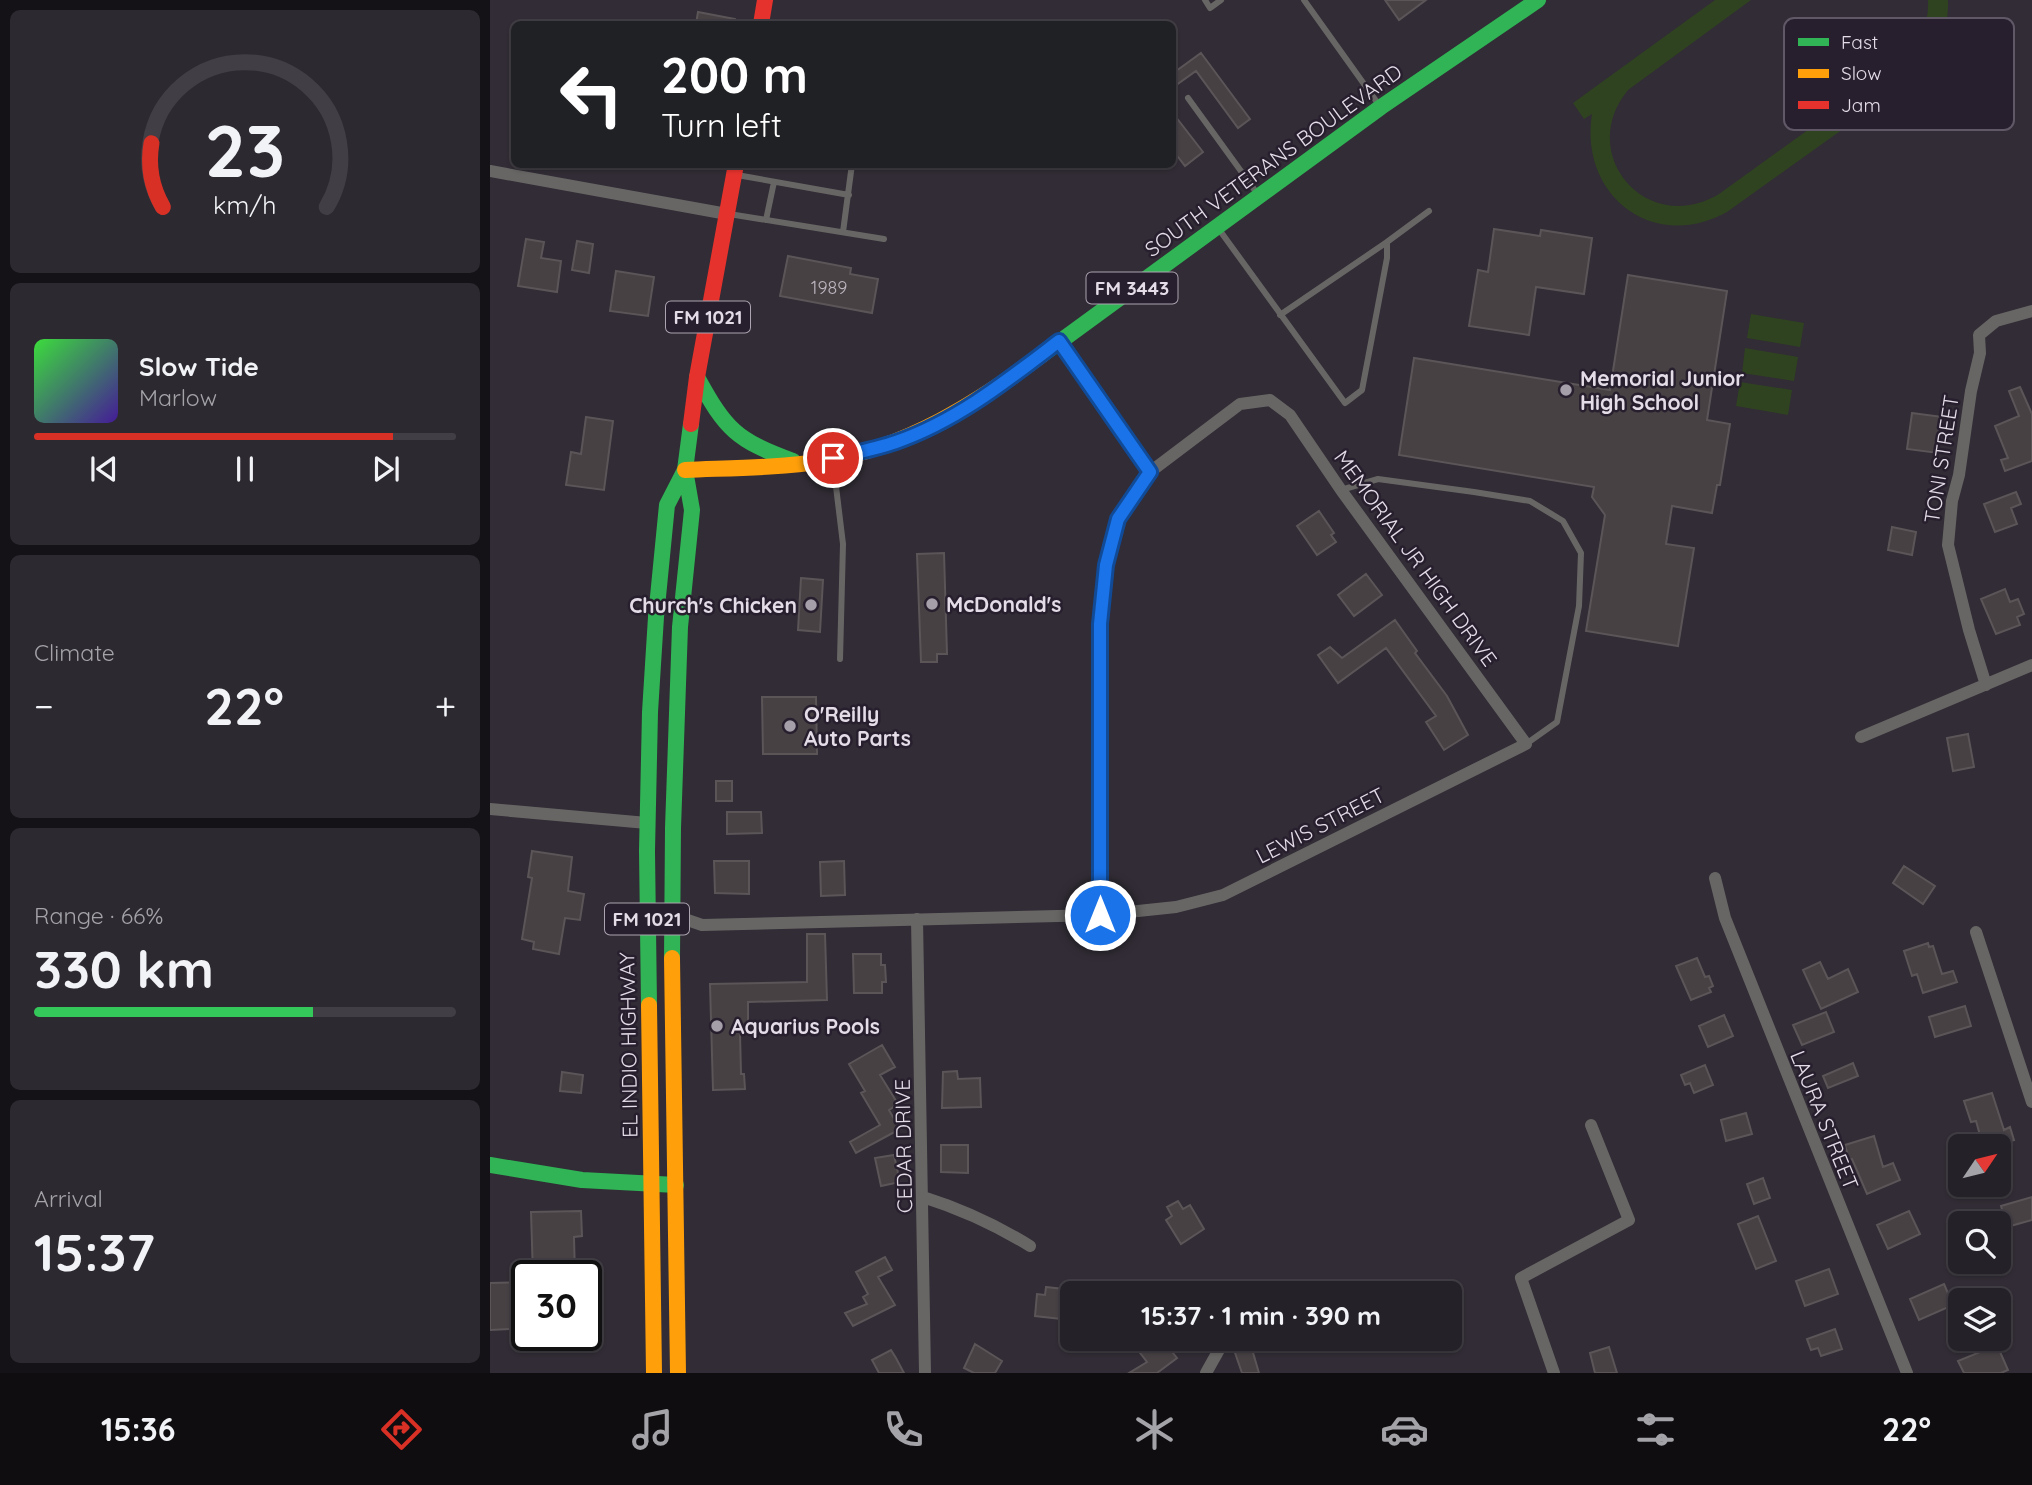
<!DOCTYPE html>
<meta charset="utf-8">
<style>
body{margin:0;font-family:Quicksand,sans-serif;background:#2d2930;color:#f1f3f6;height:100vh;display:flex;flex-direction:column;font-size:26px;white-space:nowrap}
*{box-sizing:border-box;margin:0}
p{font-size:23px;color:#a3a3a8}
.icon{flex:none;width:38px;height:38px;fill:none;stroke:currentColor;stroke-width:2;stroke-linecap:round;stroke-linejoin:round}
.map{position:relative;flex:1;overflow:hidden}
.drawer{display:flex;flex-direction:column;gap:10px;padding:10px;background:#141216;width:490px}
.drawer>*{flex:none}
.top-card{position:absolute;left:21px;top:21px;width:665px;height:147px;border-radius:10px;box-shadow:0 2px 5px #0004,0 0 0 2px #423e45;background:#202124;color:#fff;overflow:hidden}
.needle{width:46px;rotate:55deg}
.tools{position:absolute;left:1458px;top:1134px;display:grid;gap:14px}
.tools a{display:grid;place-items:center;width:63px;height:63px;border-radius:10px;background:#252128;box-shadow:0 2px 5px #0004,0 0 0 2px #423e45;font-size:35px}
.speed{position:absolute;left:21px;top:1260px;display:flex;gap:14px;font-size:35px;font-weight:700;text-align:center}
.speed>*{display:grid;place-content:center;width:91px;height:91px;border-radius:50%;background:#252128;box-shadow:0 2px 5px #0004,0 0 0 2px #423e45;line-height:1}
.speed .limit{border:4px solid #111;border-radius:10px;background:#fff;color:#111}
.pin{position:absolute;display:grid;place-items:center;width:60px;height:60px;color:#fff;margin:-30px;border:4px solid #fff;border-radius:50%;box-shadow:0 2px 7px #0007}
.me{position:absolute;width:77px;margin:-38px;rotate:0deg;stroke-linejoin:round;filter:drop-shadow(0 0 5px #0008)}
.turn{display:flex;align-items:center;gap:24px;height:147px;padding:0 35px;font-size:32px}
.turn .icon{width:91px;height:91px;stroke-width:2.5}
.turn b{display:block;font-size:49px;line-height:60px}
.big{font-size:52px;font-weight:700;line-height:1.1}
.drawer .card{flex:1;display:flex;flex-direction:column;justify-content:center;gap:10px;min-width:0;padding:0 24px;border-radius:10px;background:#2d2930}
.drawer .dial{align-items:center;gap:0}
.dial svg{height:182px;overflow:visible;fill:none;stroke:#423e45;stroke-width:7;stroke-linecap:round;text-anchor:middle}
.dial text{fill:#f1f3f6;stroke:none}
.song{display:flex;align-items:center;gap:21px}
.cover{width:84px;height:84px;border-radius:10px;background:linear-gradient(135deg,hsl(120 70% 55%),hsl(260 70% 35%))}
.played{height:7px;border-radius:4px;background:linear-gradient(90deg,#d93025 85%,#423e45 85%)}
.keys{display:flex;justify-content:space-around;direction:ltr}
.heat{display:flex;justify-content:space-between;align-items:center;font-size:38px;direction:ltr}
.charge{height:10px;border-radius:5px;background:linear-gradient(90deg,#34c759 66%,#423e45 0)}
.trip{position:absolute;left:570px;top:1281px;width:402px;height:70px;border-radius:10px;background:#252128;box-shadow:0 2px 5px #0004,0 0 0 2px #423e45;font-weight:700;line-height:70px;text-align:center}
.menu{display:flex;height:112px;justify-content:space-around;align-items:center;background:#0f0d10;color:#a3a3a8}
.menu .icon{width:49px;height:49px}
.menu .selected{color:#d93025}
.menu b{font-size:32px;color:#f1f3f6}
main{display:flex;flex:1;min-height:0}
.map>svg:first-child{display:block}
.green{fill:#304321}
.building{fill:#474144;stroke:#5b5558;stroke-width:2}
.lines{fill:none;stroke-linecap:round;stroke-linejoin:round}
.lane{stroke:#686665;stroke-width:6}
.street{stroke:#686665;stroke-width:12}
.fast{stroke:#30b455;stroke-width:16}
.slow{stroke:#ff9f0a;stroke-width:16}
.jam{stroke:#e5322d;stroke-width:16}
.route-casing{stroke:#114b97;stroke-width:18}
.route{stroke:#1a73e8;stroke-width:12}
.poi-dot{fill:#a59fa9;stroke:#281f2e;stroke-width:2.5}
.labels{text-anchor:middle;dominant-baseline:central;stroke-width:5;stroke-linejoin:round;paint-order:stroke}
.number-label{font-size:18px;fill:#bdb6bf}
.shield{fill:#281f2e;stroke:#aca4b0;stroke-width:2}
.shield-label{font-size:19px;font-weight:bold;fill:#e4dde8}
.street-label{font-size:21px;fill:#e4dde8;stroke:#281f2e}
.poi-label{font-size:21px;font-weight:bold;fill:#e4dde8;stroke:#281f2e;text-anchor:start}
.key{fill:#281f2e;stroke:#605866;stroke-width:2}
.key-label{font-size:19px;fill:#e4dde8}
</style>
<main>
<section class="drawer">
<div class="card dial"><svg viewBox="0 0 100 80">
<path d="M14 69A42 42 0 1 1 86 69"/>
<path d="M14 69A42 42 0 0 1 9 41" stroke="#d93025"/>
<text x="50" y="56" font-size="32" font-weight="700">23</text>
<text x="50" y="72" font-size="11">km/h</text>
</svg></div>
<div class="card">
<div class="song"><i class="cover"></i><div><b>Slow Tide</b><p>Marlow</p></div></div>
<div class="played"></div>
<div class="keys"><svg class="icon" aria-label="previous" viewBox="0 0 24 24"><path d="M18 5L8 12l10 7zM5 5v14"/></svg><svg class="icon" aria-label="pause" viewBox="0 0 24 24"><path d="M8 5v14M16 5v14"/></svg><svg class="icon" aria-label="next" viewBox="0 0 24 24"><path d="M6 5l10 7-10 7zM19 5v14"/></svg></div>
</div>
<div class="card"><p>Climate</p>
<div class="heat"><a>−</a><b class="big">22°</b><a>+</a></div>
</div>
<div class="card"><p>Range · 66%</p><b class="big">330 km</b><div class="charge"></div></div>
<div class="card"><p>Arrival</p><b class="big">15:37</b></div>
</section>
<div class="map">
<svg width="1542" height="1373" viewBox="0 0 1542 1373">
<rect width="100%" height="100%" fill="#312c35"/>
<path class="green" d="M1225,0H1261L1138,90C1085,155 1158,237 1229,194L1415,60C1431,43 1439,24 1438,0H1458C1459,32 1447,57 1423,79L1237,212C1163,253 1089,195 1102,114L1094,119L1083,103Z
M1261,314L1314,323L1310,347L1257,338Z
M1255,348L1308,357L1304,381L1252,373Z
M1250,382L1302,390L1298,415L1246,406Z"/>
<path class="building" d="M895,0H936L909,20Z
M208,12L245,19L244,24H206Z
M711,53L760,119L748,128L706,71L682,88V74Z
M682,112L713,152L695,166L682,149Z
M1004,229L1050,236L1051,230L1102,238L1094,294L1046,287L1039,335L979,326L988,270L998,272Z
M36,239L54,242L51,258L71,261L67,292L28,286Z
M87,241L103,244L99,273L82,270Z
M298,256L361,268L360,274L388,279L382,313L290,296Z
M126,271L164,277L158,316L120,311Z
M1138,275L1237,291L1217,420L1240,424L1230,485H1227L1222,513L1182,506L1176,544L1204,548L1188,646L1096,631L1115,515L1102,497L1104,487L909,455L924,358L1120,390Z
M1530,387L1542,414V461L1515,471L1511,460L1518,458L1505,426L1529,416L1519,391Z
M1422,413L1453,417L1448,453L1417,449Z
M96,417L123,421L114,490L76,485L81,452L91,454Z
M1526,492L1531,504L1521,508L1527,524L1505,532L1494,504Z
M829,511L844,533L841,535L846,542L827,555L807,526Z
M1402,527L1426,532L1422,555L1398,550Z
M454,553L457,654H447V662H431L427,554Z
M876,574L892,595L864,616L848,595Z
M311,578L333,580L330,632L308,630Z
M1515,589L1520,602L1528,599L1534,614L1527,617L1530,625L1506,634L1491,599Z
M905,620L927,651L925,653L957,696L978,735L954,750L936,722L946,716L896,648L848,683L828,655L840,647L852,658Z
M272,697H326L327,754H273Z
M1478,734L1484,767L1463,771L1457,738Z
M226,781H242V801H226Z
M237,812H271L272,833L237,834Z
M42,851L82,857L78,891L94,894L90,920L75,918L69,954L43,949L44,942L32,939L42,878L38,877Z
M224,861H259V894L225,893Z
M354,861L355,895L331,896L330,862Z
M1414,866L1445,886L1433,904L1403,883Z
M317,934H335L337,1000L258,1002V1033H250L251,1074H254L255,1089L223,1090L220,984L317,982Z
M1438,943L1439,947L1443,946L1452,974L1463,971L1467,982L1433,993L1427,974L1422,976L1414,951Z
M363,954H391V965H395L396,982H392V993H364Z
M1207,958L1215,977L1219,976L1223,986L1219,988L1221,992L1201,1000L1186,966Z
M1330,962L1338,979L1358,969L1368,992L1331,1009L1313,970Z
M1475,1006L1481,1026L1445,1037L1439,1017Z
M1336,1012L1344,1032L1312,1045L1303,1025Z
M1234,1015L1243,1036L1218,1047L1209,1026Z
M392,1045L405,1067L390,1075L408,1104L399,1110L410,1129L366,1153L360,1142L390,1125L371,1093L375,1091L359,1064Z
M1363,1063L1368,1076L1338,1088L1333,1076Z
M1215,1065L1223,1085L1204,1093L1200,1083L1195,1085L1191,1075Z
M467,1071L468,1079L490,1078L491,1107L452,1108L453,1072Z
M72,1072L93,1075L91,1093L70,1091Z
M1502,1093L1514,1130L1520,1127L1524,1140L1505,1146H1493L1486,1121L1481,1122L1474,1101Z
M1256,1113L1262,1134L1236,1141L1231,1120Z
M1384,1136L1393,1167L1403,1163L1410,1180L1377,1194L1362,1159L1359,1160L1355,1145Z
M451,1145H478V1173L451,1172Z
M404,1155L410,1182L391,1186L385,1158Z
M1273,1178L1280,1198L1264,1204L1257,1184Z
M1542,1197V1220L1517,1227L1511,1206Z
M688,1201L693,1209L700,1205L714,1229L691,1244L676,1220L682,1216L677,1207Z
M91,1211L92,1236L84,1237L85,1276H43L41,1212Z
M1419,1211L1430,1234L1398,1249L1387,1225Z
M1268,1216L1286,1261L1266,1269L1248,1224Z
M395,1257L402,1270L388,1277L405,1305L363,1326L355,1313L377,1304L373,1297L378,1294L366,1272Z
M1339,1269L1348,1294L1315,1306L1306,1281Z
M37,1282V1328L0,1330V1283Z
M1454,1284L1463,1305L1429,1320L1420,1299Z
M556,1287L583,1290L580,1320L545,1316L547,1294L555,1295Z
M1345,1329L1352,1349L1331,1356L1328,1348L1321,1350L1317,1339Z
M661,1339H703L683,1353L687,1358L667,1373H639L657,1362L647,1349Z
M749,1339H759L769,1373H752L743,1347Z
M485,1344L512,1361L505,1373H484L474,1368Z
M1507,1345L1518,1370L1511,1373H1474L1468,1361Z
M1119,1347L1127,1373H1105L1100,1353Z
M401,1350L406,1358L414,1373H389L382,1360Z"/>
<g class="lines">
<path class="lane" d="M715,0L720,8L731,0
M814,0L889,105
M698,98L769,196
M247,175L359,195
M239,214L394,239
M276,220L284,182
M728,228L855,403L872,390L897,258V242L939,211
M353,232L362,164
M790,315L897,242
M343,462L353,544L350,659
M851,490L888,479L984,492L1040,501L1073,521L1091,553L1089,606L1067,722L1036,744"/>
<path class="street" d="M0,171L237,214
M569,341L660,472
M1496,685L1479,630L1458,545L1462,501L1469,475L1481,391L1490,353L1489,335L1506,321L1542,311
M1371,737L1542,665
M0,809L157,823
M1225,878L1235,918L1417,1373
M157,913L183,915L212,925L610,915L686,907L733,895L1036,744L851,490L800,415L780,400L750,404L660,472L628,519L616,565L610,624V915
M427,919L435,1373
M1486,932L1542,1102
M433,1197C471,1209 506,1225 540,1246
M716,1373L735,1339
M1064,1373L1031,1278L1139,1220L1101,1125"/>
<path class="fast" d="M553,354L891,107L1048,0
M207,377C236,430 246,440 303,461
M182,958L183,828L190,627L202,510L195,470L201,424
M159,1005L157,851L160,712L166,617L177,505L195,470
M0,1165L92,1180L186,1185"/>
<path class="slow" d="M195,470C241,468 288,468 334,461C416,448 487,403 553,354
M182,958L188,1373
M159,1005L164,1373"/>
<path class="jam" d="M271,24L275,0
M201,424L207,377L246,164"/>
</g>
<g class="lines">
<defs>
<path id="route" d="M343,458C364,453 386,449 406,442C467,421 518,380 569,341L660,472L628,519L616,565L610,624V915"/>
</defs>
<use href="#route" class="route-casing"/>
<use href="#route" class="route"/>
</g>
<g class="poi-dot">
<circle cx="1076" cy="390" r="7"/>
<circle cx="442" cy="604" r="7"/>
<circle cx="321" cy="605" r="7"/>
<circle cx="300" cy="726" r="7"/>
<circle cx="227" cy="1026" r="7"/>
</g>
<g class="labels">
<g class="number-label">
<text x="339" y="287">1989</text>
</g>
<g class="shield">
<rect x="596.5" y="272.5" width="91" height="31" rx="5"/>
<rect x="176" y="301.5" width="84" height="31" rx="5"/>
<rect x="115" y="903.5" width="84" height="31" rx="5"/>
</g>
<g class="shield-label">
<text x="642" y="288">FM 3443</text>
<text x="218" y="317">FM 1021</text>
<text x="157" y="919">FM 1021</text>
</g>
<g class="street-label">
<text transform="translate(783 160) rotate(-36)">SOUTH VETERANS BOULEVARD</text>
<text transform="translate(1451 459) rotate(-81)">TONI STREET</text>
<text transform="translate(926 558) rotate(54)">MEMORIAL JR HIGH DRIVE</text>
<text transform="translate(830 825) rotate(-27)">LEWIS STREET</text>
<text transform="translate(138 1045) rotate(-91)">EL INDIO HIGHWAY</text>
<text transform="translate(1335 1120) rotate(68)">LAURA STREET</text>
<text transform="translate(413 1146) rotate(-91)">CEDAR DRIVE</text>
</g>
<g class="poi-label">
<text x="1090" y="378">Memorial Junior<tspan x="1090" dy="24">High School</tspan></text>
<text x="456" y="604">McDonald's</text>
<text x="307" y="605" text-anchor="end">Church's Chicken</text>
<text x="314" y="714">O'Reilly<tspan x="314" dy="24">Auto Parts</tspan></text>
<text x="241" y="1026">Aquarius Pools</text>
</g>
</g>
<rect x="1294" y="18" width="230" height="112" rx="10" class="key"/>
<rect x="1308" y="38" width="31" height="8" fill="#30b455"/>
<rect x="1308" y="69" width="31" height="9" fill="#ff9f0a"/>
<rect x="1308" y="101" width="31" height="8" fill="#e5322d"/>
<g class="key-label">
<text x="1351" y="49">Fast</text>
<text x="1351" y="80">Slow</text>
<text x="1351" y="112">Jam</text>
</g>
</svg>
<div class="tools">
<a><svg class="needle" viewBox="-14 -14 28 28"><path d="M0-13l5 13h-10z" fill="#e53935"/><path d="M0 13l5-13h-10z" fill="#a3a3a8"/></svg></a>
<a><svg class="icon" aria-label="search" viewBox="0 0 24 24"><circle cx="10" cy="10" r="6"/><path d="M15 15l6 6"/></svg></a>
<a><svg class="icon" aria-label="layers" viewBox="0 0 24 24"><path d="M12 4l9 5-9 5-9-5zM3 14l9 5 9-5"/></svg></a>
</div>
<div class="speed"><div class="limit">30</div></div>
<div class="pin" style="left:343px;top:458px;background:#d93025"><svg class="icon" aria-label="arrive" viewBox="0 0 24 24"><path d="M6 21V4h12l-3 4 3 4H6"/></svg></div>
<svg class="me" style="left:610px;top:915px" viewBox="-20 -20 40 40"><circle r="17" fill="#1a73e8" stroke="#fff" stroke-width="3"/><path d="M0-11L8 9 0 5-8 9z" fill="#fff"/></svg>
<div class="trip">15:37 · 1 min · 390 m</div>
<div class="top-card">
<div class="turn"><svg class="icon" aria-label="left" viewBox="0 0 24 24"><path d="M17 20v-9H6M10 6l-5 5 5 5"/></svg><div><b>200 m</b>Turn left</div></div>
</div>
</div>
</main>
<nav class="menu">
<b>15:36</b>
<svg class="icon selected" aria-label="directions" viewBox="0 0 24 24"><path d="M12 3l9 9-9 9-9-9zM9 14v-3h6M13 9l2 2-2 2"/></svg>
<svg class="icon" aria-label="music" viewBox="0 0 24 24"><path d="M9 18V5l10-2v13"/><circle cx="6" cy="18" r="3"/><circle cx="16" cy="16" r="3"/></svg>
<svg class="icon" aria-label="phone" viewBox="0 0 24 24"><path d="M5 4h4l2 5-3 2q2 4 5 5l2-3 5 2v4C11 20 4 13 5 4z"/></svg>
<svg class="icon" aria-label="climate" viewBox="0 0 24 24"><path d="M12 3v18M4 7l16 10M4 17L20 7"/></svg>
<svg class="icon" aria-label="car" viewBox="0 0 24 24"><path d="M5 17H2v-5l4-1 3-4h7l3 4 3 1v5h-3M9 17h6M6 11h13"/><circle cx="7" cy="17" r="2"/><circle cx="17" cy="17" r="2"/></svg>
<svg class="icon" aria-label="filters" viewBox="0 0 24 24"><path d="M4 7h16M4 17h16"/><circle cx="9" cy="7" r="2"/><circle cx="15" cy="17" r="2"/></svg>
<b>22°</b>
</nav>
